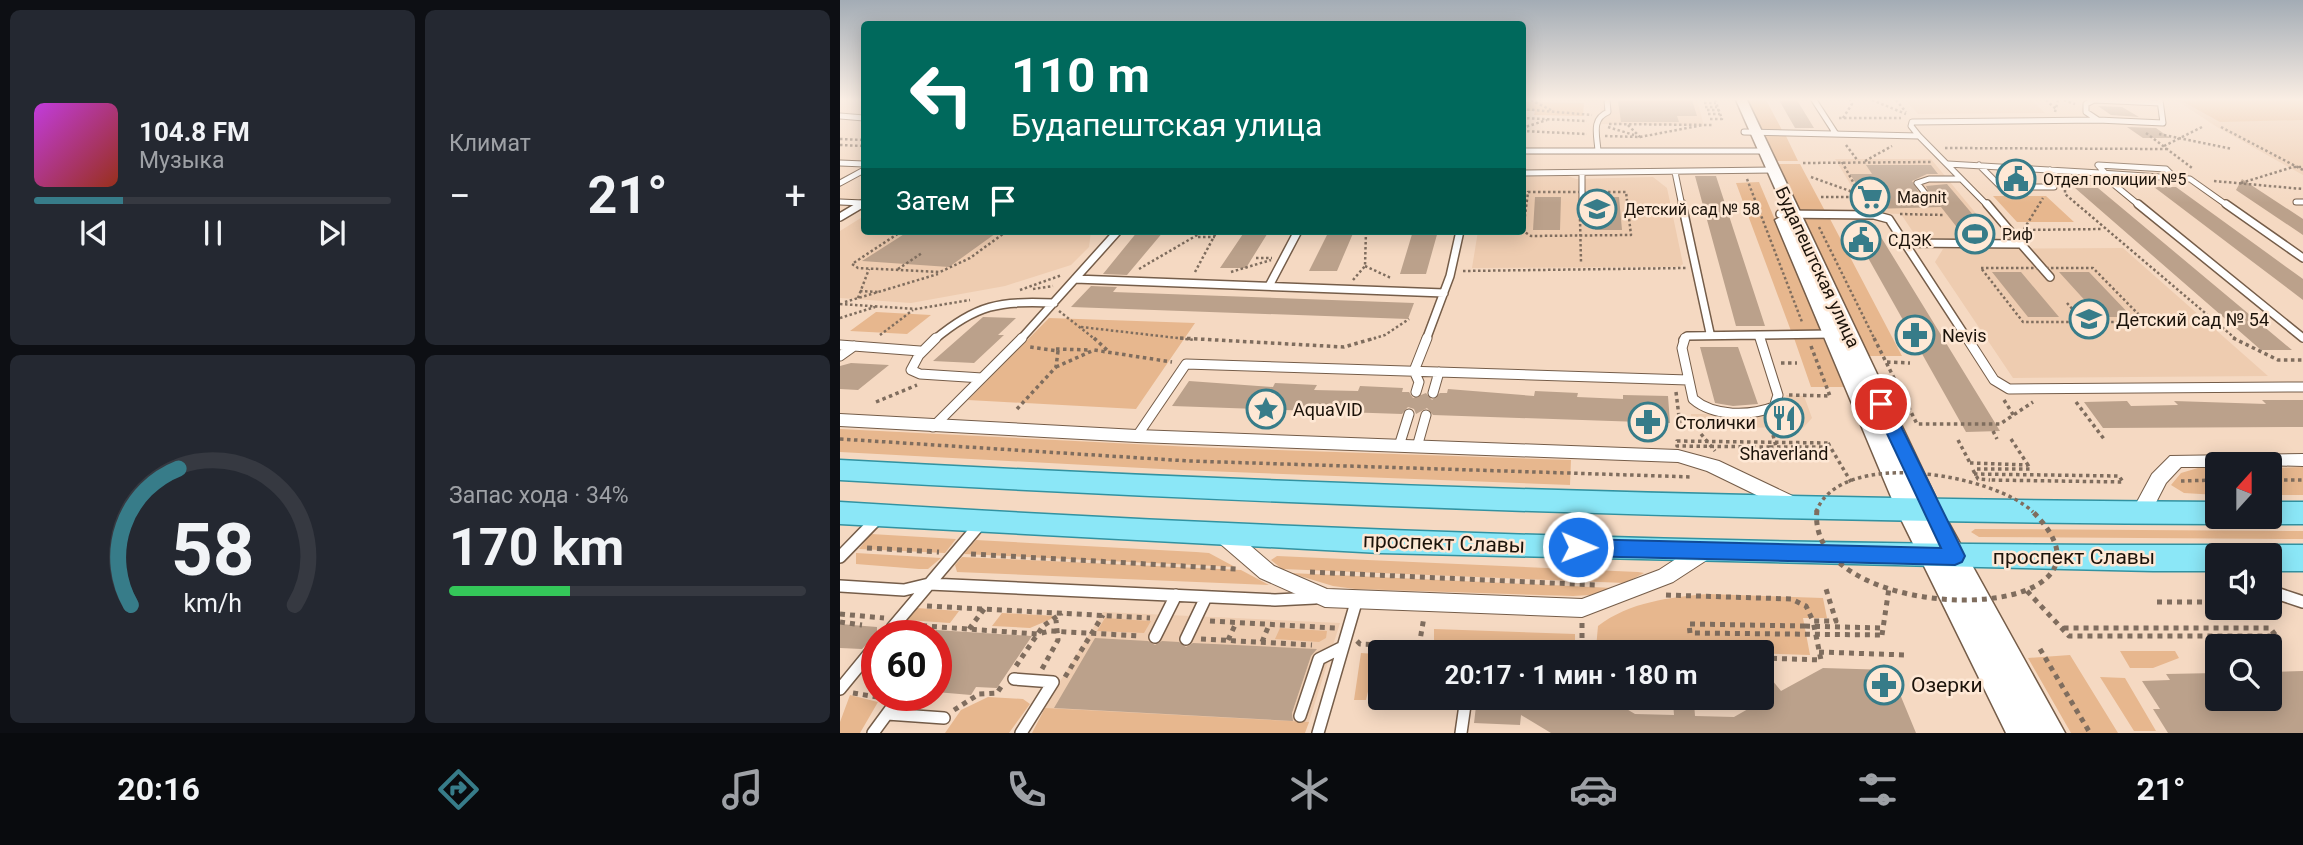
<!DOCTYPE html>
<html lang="ru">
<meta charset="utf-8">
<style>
body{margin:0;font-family:Roboto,sans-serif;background:#242831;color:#f1f3f6;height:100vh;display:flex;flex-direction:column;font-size:26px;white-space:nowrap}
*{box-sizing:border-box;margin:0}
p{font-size:23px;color:#9ea1a6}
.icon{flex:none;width:38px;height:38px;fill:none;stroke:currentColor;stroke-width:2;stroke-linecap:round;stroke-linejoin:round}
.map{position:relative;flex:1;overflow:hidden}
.drawer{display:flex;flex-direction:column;gap:10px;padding:10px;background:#0d0f14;width:840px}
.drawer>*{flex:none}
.hud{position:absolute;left:21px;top:21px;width:665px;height:214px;border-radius:7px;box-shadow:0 4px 18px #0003;background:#00695c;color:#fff;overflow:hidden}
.needle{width:46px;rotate:21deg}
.buttons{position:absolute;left:1365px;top:452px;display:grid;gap:14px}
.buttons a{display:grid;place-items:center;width:77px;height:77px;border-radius:7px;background:#171b24;box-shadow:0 4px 18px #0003;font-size:35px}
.speed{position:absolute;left:21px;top:620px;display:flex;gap:14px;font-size:35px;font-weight:700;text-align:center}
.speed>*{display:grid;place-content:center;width:91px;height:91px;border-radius:50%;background:#171b24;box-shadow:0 4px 18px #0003;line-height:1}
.speed .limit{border:10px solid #d22;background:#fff;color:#111}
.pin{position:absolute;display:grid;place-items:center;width:60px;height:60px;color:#fff;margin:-30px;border:4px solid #fff;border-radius:50%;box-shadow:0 2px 7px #0007}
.me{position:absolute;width:77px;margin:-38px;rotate:91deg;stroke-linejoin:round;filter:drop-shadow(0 0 5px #0008)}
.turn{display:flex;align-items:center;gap:24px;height:147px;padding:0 35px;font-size:32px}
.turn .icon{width:91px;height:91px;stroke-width:2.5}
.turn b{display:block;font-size:49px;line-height:60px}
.then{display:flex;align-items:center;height:66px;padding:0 35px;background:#0003;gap:14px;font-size:26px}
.big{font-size:52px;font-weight:700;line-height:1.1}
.drawer .widget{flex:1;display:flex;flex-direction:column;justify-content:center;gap:10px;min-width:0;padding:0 24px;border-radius:10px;background:#242831}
.drawer .dial{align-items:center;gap:0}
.dial svg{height:182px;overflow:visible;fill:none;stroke:#363941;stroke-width:7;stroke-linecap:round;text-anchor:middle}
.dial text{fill:#f1f3f6;stroke:none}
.song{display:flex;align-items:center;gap:21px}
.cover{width:84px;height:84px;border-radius:10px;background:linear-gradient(135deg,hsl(290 70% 55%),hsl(10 70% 35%))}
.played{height:7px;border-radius:4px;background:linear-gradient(90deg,#377c89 25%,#363941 25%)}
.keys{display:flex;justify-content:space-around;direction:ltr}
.heat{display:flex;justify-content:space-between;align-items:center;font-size:38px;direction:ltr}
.charge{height:10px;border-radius:5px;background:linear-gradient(90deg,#34c759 34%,#363941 0)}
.drawer .tiles{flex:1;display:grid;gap:10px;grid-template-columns:repeat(2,1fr)}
.trip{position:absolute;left:528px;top:640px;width:406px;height:70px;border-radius:7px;background:#171b24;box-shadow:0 4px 18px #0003;font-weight:700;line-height:70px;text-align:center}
.tabs{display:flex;height:112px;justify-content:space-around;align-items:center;background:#090b0e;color:#9ea1a6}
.tabs .icon{width:49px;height:49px}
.tabs .current{color:#377c89}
.tabs b{font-size:32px;color:#f1f3f6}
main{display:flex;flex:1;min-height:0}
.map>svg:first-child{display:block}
.built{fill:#eeccb0}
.green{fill:#e7b78e}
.building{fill:#bba18b}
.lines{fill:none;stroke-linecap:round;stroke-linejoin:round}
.service-far3-casing{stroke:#755d49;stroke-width:7}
.service-far2-casing{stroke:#755d49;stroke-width:10}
.service-far1-casing{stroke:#755d49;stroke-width:11}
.service-casing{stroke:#755d49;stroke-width:14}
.minor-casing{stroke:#755d49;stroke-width:2}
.tertiary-casing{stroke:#755d49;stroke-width:3}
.primary-casing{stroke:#3292a1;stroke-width:3}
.path-far2{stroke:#7f6d5e;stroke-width:2.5;stroke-dasharray:2.5 2.5;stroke-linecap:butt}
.path-far1{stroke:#7f6d5e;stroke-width:3.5;stroke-dasharray:3.5 3.5;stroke-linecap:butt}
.path{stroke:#7f6d5e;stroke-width:5;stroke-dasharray:5 5;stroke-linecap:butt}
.service-far3{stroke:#fff;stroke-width:5}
.service-far2{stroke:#fff;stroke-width:7}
.service-far1{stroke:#fff;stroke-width:9}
.service{stroke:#fff;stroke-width:11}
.minor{fill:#fff;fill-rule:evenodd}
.tertiary{fill:#fff;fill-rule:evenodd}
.primary{fill:#8be7f7;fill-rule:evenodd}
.path-bridge-far1{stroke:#7f6d5e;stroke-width:3.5;stroke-dasharray:3.5 3.5;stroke-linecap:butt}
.path-bridge{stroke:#7f6d5e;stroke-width:5;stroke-dasharray:5 5;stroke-linecap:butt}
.route{fill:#1a73e8;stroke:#114b97;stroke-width:2}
.labels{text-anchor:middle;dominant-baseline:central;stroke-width:5;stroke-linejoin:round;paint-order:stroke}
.far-poi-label{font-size:16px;fill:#1c130a;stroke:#fee8d5;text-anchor:start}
.street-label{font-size:18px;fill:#1c130a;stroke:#fee8d5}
.poi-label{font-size:18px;fill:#1c130a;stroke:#fee8d5;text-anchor:start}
.near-street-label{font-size:21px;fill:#1c130a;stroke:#fee8d5}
.near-poi-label{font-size:21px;fill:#1c130a;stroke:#fee8d5;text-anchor:start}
</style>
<main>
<section class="drawer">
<div class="tiles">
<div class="widget">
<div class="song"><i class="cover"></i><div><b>104.8 FM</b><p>Музыка</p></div></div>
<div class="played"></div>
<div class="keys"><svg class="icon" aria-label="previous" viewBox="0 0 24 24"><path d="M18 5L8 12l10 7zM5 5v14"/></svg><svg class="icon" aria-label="pause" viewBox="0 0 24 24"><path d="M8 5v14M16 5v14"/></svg><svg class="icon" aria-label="next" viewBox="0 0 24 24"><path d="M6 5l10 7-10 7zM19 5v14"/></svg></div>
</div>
<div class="widget"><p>Климат</p>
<div class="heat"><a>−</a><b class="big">21°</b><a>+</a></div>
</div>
<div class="widget dial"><svg viewBox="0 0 100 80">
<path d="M14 69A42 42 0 1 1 86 69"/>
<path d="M14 69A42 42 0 0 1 35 9" stroke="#377c89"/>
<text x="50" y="56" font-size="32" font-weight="700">58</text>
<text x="50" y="72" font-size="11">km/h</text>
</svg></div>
<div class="widget"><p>Запас хода · 34%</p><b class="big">170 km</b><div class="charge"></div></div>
</div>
</section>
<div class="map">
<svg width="1463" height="733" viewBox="0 0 1463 733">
<rect width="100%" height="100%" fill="#f5d9c2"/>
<path class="built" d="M760,100H857L864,126L761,124Z
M1065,100H1191L1205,113L1078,114Z
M1336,100H1463V175L1377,127Z
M995,159H1091L1157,239L1077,238L1061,214L1028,213Z
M728,176L736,179L813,177L827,188L843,264L839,267L632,268L638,231H682L683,177Z
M24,216V231H251L249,247L231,265L165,286L71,303L0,298V231Z
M1283,248L1428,376L1173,378L1095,262L1103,249Z
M946,395L964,396L972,418L963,428L852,427L851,414H932L947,400Z
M263,612L500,623L468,725L201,712Z"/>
<path class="green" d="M906,100H926L942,130H920Z
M1340,100H1463V120L1380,122Z
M683,102L744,103L743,116L694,115L695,111H683Z
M923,135L946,136L958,161H935Z
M937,164H960L985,211H959Z
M919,182L982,331H951L896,183Z
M1153,196H1206L1234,222H1177Z
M962,217H989L1062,356H1028Z
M36,312L91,315L67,334L10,331Z
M209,318L355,323L296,409L128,400Z
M954,338H983L1004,387H971Z
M0,429L353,447L731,460L730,485L340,470L0,452Z
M1463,467V495H1430V468Z
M1358,468H1377V495L1344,493L1331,485L1341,473Z
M1135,529L1463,531V539L1139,537L1131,532Z
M31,534L116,539L105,553L19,549Z
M136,540L356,552L369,553L395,567L124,554Z
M16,553L101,558L88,569H79L16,564Z
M437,556L798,572L804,573L785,583L442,569L431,560Z
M122,557L401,570L429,585L117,572L115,565Z
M450,573L773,588L750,595L733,596L515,589L493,586Z
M868,594L983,598L987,618H963L970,655L756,648L758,626C789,602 831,597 868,594Z
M77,608L119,611L110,623L67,620Z
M162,613L218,616L190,628L152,626Z
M265,618L310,621H311L304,633L257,631Z
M440,628L487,631L486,638L479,642L435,639Z
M594,629L735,634V647L594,642Z
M1280,651H1335L1339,658L1313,668H1290Z
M521,653L537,654L526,700H514Z
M1230,655L1278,733H1231L1188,658Z
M1260,677L1285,678L1316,731H1294Z
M10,695L38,702L20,733H0V722Z
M148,697L183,699L190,704L169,733H105L121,710Z
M205,708L469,722L465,733H192Z"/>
<path class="building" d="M852,100L857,116H837L839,122H781L778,101Z
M939,100H957L974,128H955Z
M1258,106L1282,107L1299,117L1271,115Z
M1287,127L1316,128L1330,138H1303Z
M1026,165H1091L1098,174H1087L1072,181L1081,196H1090L1086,186L1107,184L1150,235H1123L1101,207L1032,209L1010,174H1032Z
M855,176H876L925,326H896Z
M1402,179L1463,219V235L1396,190Z
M1314,187H1336L1463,279V300Z
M1235,188H1258L1452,350H1421Z
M695,197H721L720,230H693Z
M753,197H779L782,230H755Z
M1009,224H1033L1160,431L1126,432Z
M69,231H159L109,267L22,261Z
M298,231H324L287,275L263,274Z
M405,231H429L406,268H380Z
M489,231H514L497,271H469Z
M573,231H598L586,274H560Z
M1152,272H1181L1219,317H1188Z
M1219,272H1249L1292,317H1260Z
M251,286L277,287L273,292L574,303L568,319L231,307Z
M143,317L176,318L158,335H164L134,363L93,361Z
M860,347H898L918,404L893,406L875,403Z
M11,363L49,365L18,390L0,389V366Z
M349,381L433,387L435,383L477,385L474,390L518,391L520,386L563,388L562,392H569L573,398L586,393L592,400L600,393H607L608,389L694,396L695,391L738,393L737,397L783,399V395L828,396L830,423L593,415L587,408L576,414L574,409L568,407L562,414L332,406Z
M1422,400H1463V427L1263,428L1244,402L1287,401L1291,406L1338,405L1334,401L1426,404Z
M946,402L953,424H925L939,412Z
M0,624L37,627V643H28L22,649L0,648Z
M96,630L192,636L157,688L136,687L131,695L96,692Z
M255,638L308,641L315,645L322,641L339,642L346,647L353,643L477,649L471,656L452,713L453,721L214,708Z
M983,668L1050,670L1076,733H711L681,715L680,725L634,723L637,698H768L795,714L834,715L833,702H854L855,716L894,717L922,701V686L932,680L941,691Z
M1463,671V733H1328L1313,709H1320L1302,681L1330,680L1326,674L1377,673V698H1430V672Z"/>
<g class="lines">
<defs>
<path id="service-far3" d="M974,100L996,134
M1255,100L1320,103
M0,116L24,118
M1258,120L1323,123L1320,100
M904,132L1079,136
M682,151H925
M758,151C757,135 751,119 768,112L767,100
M0,163L24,164
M1108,164L1260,173
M1139,165L1161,187H1214
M1210,170L1222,181
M835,172L842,206
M682,173L933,170
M742,173V201
M1265,173L1258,165L1326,169L1335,178
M0,183L24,170
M1085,193L1077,183L1089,179H1121
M0,202L23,203L19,206
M1456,202H1463
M1148,206L1079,136L1071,126L1072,122L1258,120L1246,112V104L1254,100
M1300,206L1260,173L1350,179L1388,206"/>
<path id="service-far2" d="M842,204L870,333
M1298,204L1463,338
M1386,204L1463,258
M940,214L1034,215L1049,219L1128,340
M0,217L22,204
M1065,243L1181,244L1147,204
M1181,244L1210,277
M235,279L604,293
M429,286L458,231
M919,335L921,340
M919,335L992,334
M94,340C137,304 159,301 214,303
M180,340L278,231
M586,340L610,276L620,231
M843,340L847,336L919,335"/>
<path id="service-far1" d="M96,338L79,355L71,370L80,374L142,378
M845,338L842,348L853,399C874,417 910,416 934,407L938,395L920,338
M1127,338L1154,380L1169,389L1463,387
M0,345L80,351
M0,356L14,346
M576,392L579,382L574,371L587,338
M593,393L599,372
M93,427L182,338
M297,436L346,364L848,380
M559,446L569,414
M577,447L586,415"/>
<path id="service" d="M0,557L36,520
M0,586L64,590L89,584L435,600L475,598
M1430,591L1463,602
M52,628L140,524
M315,637L336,595
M346,639L366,597
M174,679L213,682L181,733
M0,689L32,650
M47,714L104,718
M460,716L479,659L503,647
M33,733L58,699
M478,733L517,599
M621,733L625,705"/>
<path id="minor" d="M0,414L297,430L838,450L879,461L959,499L962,504L959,509L952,511L945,509L867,471L838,462L297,442L0,426Z
M1463,454V466L1377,464V467H1341L1326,483L1308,518L1301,520L1294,518L1291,513L1312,474L1330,456Z
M384,527L391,529L434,566L487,589L742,599L819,570L859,544L866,542L873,544L876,550L873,556L833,582L742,617L485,607L420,578L377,541L374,535L377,529Z"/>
<path id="tertiary" d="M896,100H907L1102,511L1225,733H1166L1057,511L935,220L942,216L948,218Z"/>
<path id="primary" d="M0,460C459,485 918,499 1377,502V516H1390L1388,521L1377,524C917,522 459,506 0,480Z
M0,502C458,531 918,546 1377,545L1388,549L1391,555H1377V571H1313L540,553L0,524Z
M1430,502H1463V524H1430L1419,521L1417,516H1430Z
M1430,545H1463V571H1430V555H1416L1419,549Z"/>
</defs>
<use href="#service-far3" class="service-far3-casing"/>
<use href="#service-far2" class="service-far2-casing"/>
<use href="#service-far1" class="service-far1-casing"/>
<use href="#service" class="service-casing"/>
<use href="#minor" class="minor-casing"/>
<use href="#tertiary" class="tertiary-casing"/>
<use href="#primary" class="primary-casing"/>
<path class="path-far2" d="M691,100L711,110
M1032,100L1066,114
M1056,100L1066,112
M1206,100L1216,109
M1224,100L1235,104
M864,103H876
M865,107H877
M682,109L752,115
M867,110H879
M1215,112L1218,100
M868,114H880
M682,118L747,121
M999,118H1061
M1003,118L1012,104L1010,100
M870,119H882L875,100
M769,124L872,125
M788,125L800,137
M768,127L794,135
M1381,127L1463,170
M682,128L707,120
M682,131L747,134
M1306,133L1352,168
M1319,134L1392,149
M765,136L800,137L863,125
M0,139L24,140
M0,145L24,146
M1006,145L1018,161
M1324,146L1362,127
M1105,148L1326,149
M1025,161L1052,146
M1002,162L1018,191H1010L1018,204
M963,163L1091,162
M971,177L1010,191
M907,179L962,322
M1374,181L1463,189
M1401,183L1453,167H1463
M1225,190V194L1397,340
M688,192H786L791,235L691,236L683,231Z
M981,197H1013
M1060,214L1103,215
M740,219L741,262
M979,227L1035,340
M1184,229L1203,198
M1183,230L1263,229
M62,231L12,264L18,268L100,272L130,258L167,231
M358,237H375
M416,258H432
M525,266L551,278
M1141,268H1253L1306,322H1183Z
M58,269L82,253
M299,269L364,231
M623,271L846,268
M355,272L377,231
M391,272L431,260
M513,280L525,266L526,231
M193,289L213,286
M180,290L222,275
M20,291L39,292
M18,298L29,269
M5,302L98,274
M1227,303L1244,322
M0,304L76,309L130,300
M219,311L256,340
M0,318L35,307
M241,327L355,340
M40,335L73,310
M529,340L545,335L569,319"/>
<path class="path-far1" d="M254,338L267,350
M340,338L504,347L535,338
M1034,338L1077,424H1160L1193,402
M1393,338L1438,360H1463
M216,349L250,350
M1047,362L1070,363
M941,363H957
M216,367L254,350L332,362
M836,392L841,433
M949,395L990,396L971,346
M1164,400L1174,416
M36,402L77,385
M1236,402L1264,439
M177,409L216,367L218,351L190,347
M1153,431L1157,439
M861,434L875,451
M933,435L939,458
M0,439L349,461L853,477
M1171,439L1188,465
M1118,440L1130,463
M988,443L1011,482
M930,447H989
M1130,463L1188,465L1190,469H1134
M1133,470L1138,479L1150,480
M1430,480H1463
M1341,481L1377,480"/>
<path class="path" d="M27,548L99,552
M131,554L396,569
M470,572L756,585
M1187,591L1229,636H1436L1430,628H1223
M826,595L951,599L966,606L973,621
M1317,602H1377
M87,606L310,618
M0,614L44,618
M370,621L495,628
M0,622L22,625
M742,623V653
M72,625L197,634L210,631L301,636
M965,626L1042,628
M129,629L145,608
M1042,635L1049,588
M361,639L472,645
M388,640L396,623
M517,641L520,644L762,653
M422,642L429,625
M579,646L584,617
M1200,649L1250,733
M979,652L1066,655
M922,658L981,660L973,621H996L986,589
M176,666L203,626L222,613
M202,669L218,640L216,620
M225,677L263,615
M13,693L43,698
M114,710L139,694L157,693L163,684"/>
<use href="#service-far3" class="service-far3"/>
<use href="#service-far2" class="service-far2"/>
<use href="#service-far1" class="service-far1"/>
<use href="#service" class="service"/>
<use href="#minor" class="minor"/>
<use href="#tertiary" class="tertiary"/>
<use href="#primary" class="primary"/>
<path class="path-bridge-far1" d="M930,447L837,446V441L988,443
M1134,474L1279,476L1283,482L1150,480
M976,512C1000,447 1154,474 1193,512"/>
<path class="path-bridge" d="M977,510C963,631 1314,629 1191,510
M965,626L849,624L850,633L1042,635"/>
</g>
<linearGradient id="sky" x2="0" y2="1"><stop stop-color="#a3acb5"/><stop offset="0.49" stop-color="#faeee4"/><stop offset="1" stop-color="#faeee4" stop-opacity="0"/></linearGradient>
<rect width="1463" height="203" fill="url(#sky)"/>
<path class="route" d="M1041,398L1050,404L1125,556L1122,562L1115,565L738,556L731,553L728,547L731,542L738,539L1101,548L1033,404Z"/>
<defs>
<symbol id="civic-ring" viewBox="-11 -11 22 22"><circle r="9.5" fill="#fee8d5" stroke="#377c89" stroke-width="1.5"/><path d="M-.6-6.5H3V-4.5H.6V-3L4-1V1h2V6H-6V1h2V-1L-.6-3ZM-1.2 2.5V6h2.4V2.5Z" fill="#377c89"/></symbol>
<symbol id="supermarket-ring" viewBox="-11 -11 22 22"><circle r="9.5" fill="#fee8d5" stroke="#377c89" stroke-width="1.5"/><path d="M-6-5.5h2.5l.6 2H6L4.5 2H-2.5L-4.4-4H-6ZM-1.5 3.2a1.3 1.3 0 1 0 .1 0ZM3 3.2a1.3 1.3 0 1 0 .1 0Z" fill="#377c89"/></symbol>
<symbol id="school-ring" viewBox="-11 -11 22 22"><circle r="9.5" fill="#fee8d5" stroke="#377c89" stroke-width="1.5"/><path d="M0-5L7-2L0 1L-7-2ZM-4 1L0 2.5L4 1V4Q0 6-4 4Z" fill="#377c89"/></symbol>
<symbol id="stadium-ring" viewBox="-11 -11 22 22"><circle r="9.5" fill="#fee8d5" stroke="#377c89" stroke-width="1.5"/><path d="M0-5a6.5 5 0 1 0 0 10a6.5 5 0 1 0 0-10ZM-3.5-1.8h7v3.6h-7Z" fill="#377c89"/></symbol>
<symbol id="pharmacy-ring" viewBox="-11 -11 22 22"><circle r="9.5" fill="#fee8d5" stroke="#377c89" stroke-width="1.5"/><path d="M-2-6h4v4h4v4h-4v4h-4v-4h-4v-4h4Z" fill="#377c89"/></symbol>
<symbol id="sight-ring" viewBox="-11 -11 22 22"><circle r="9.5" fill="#fee8d5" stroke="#377c89" stroke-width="1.5"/><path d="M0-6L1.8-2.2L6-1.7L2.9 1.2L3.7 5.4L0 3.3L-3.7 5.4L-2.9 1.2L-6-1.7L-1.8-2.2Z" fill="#377c89"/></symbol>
<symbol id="restaurant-ring" viewBox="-11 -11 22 22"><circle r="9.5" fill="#fee8d5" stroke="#377c89" stroke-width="1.5"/><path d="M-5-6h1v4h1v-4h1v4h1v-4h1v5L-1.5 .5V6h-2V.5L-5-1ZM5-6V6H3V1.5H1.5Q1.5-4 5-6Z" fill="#377c89"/></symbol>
</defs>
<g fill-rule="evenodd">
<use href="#civic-ring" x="1154" y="157" width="44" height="44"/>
<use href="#supermarket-ring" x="1008" y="175" width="44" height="44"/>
<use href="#school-ring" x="735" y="187" width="44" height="44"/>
<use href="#stadium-ring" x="1113" y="212" width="44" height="44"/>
<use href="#civic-ring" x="999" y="218" width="44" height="44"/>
<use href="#school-ring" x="1227" y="297" width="44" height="44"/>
<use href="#pharmacy-ring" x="1053" y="313" width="44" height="44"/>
<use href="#sight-ring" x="404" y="387" width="44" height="44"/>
<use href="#restaurant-ring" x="922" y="396" width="44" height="44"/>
<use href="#pharmacy-ring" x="786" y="400" width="44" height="44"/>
<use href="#pharmacy-ring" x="1022" y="663" width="44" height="44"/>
</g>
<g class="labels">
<g class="far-poi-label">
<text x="1203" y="179">Отдел полиции №5</text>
<text x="1057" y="197">Magnit</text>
<text x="784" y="209">Детский сад № 58</text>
<text x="1162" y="234">Риф</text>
<text x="1048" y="240">СДЭК</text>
</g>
<g class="street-label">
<text transform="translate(978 267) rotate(65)">Будапештская улица</text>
</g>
<g class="poi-label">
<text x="1276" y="319">Детский сад № 54</text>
<text x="1102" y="335">Nevis</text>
<text x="453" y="409">AquaVID</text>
<text x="835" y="422">Столички</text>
<text x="944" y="453" text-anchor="middle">Shaverland</text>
</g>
<g class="near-street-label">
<text transform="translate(604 543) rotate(2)">проспект Славы</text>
<text x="1234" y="557">проспект Славы</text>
</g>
<g class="near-poi-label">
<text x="1071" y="685">Озерки</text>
</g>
</g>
</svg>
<div class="buttons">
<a><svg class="needle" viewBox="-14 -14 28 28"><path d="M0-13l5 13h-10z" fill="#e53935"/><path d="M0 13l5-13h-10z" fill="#9ea1a6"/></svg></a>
<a><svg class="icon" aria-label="sound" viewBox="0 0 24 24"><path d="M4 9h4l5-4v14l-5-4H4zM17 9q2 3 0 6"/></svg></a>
<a><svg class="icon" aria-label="search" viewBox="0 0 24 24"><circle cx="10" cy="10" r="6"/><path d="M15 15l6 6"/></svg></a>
</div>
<div class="speed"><div class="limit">60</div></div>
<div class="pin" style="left:1041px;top:404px;background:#d93025"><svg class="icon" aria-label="arrive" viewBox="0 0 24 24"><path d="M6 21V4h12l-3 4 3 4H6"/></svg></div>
<svg class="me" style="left:738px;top:547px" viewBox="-20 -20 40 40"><circle r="17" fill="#1a73e8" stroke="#fff" stroke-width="3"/><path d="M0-11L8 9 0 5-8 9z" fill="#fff"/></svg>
<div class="trip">20:17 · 1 мин · 180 m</div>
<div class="hud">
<div class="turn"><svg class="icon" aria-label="left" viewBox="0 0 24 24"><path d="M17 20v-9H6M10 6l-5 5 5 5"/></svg><div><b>110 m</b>Будапештская улица</div></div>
<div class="then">Затем<svg class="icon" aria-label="arrive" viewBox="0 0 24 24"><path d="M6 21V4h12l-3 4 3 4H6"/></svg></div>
</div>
</div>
</main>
<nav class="tabs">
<b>20:16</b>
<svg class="icon current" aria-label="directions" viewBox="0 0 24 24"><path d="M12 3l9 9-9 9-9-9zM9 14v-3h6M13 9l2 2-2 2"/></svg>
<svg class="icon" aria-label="music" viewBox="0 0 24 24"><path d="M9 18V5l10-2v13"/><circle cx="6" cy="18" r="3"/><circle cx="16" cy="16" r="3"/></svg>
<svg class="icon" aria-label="phone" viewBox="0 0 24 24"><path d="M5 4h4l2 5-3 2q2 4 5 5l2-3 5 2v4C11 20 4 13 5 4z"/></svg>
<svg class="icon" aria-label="climate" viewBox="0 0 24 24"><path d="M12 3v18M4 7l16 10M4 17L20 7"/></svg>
<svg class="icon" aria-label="car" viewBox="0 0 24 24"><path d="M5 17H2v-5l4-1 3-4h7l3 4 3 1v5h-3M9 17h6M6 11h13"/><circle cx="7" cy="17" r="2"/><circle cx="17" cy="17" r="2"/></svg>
<svg class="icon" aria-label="filters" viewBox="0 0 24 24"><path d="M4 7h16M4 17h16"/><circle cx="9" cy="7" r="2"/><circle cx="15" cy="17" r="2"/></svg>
<b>21°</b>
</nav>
